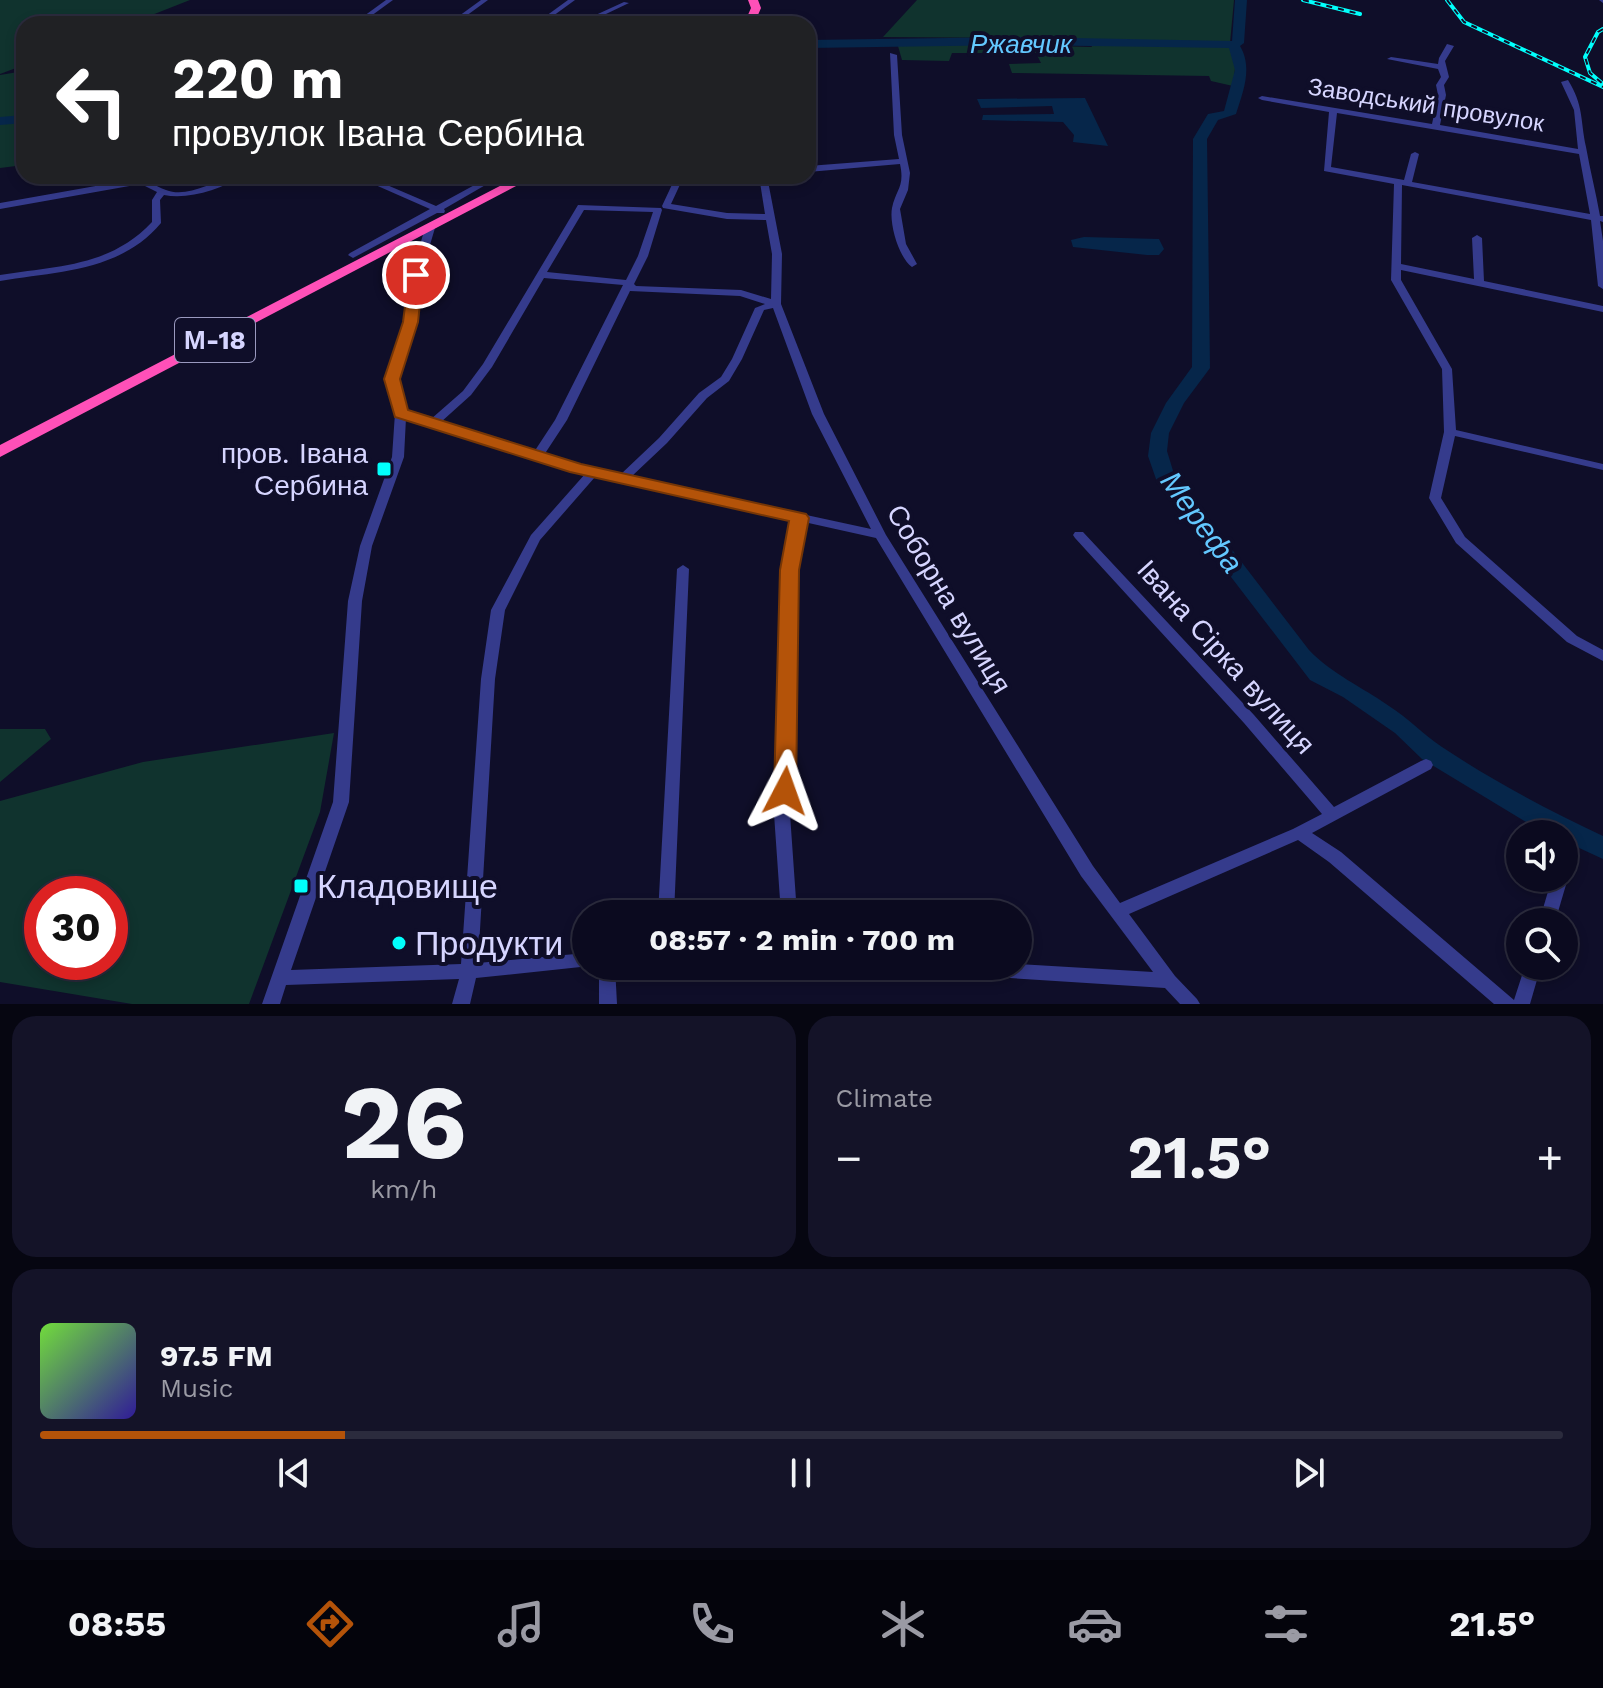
<!DOCTYPE html>
<meta charset="utf-8">
<style>
body{margin:0;font-family:"Work Sans",sans-serif;background:#141328;color:#f1f3f6;height:100vh;display:flex;flex-direction:column;font-size:30px;white-space:nowrap}
*{box-sizing:border-box;margin:0}
p{font-size:26px;color:#9a9aa4}
.icon{flex:none;width:44px;height:44px;fill:none;stroke:currentColor;stroke-width:2;stroke-linecap:round;stroke-linejoin:round}
.map{position:relative;height:1004px;overflow:hidden}
.drawer{display:flex;flex-direction:column;gap:12px;padding:12px;background:#060611;flex:1}
.drawer>*{flex:none}
.banner{position:absolute;left:16px;top:16px;width:800px;height:168px;border-radius:24px;box-shadow:0 4px 12px #0003,0 0 0 2px #2b2b3d;background:#202124;color:#fff;overflow:hidden}
.buttons{position:absolute;left:1506px;top:820px;display:grid;gap:16px}
.buttons a{display:grid;place-items:center;width:72px;height:72px;border-radius:50%;background:#0b0a1f;box-shadow:0 4px 12px #0003,0 0 0 2px #2b2b3d;font-size:40px}
.speed{position:absolute;left:24px;top:876px;display:flex;gap:16px;font-size:40px;font-weight:700;text-align:center}
.speed>*{display:grid;place-content:center;width:104px;height:104px;border-radius:50%;background:#0b0a1f;box-shadow:0 4px 12px #0003,0 0 0 2px #2b2b3d;line-height:1}
.speed .limit{border:12px solid #d22;background:#fff;color:#111}
.pin{position:absolute;display:grid;place-items:center;width:68px;height:68px;color:#fff;margin:-34px;border:4px solid #fff;border-radius:50%;box-shadow:0 2px 8px #0007}
.me{position:absolute;width:88px;margin:-44px;rotate:4deg;stroke-linejoin:round;filter:drop-shadow(0 0 6px #0008)}
.turn{display:flex;align-items:center;gap:28px;height:168px;padding:0 24px;font-size:36px}
.turn .icon{width:104px;height:104px;stroke-width:2.5}
.turn b{display:block;font-size:56px;line-height:68px}
.big{font-size:60px;font-weight:700;line-height:1.1}
.drawer .widget{flex:1;display:flex;flex-direction:column;justify-content:center;gap:12px;min-width:0;padding:0 28px;border-radius:24px;background:#141328}
.drawer .dial{align-items:center;gap:0}
.dial b{font-size:104px;line-height:1}
.song{display:flex;align-items:center;gap:24px}
.cover{width:96px;height:96px;border-radius:12px;background:linear-gradient(135deg,hsl(100 70% 55%),hsl(250 70% 35%))}
.played{height:8px;border-radius:4px;background:linear-gradient(90deg,#b45309 20%,#2b2b3d 20%)}
.keys{display:flex;justify-content:space-around;direction:ltr}
.heat{display:flex;justify-content:space-between;align-items:center;font-size:44px;direction:ltr}
.drawer .tiles{flex:1;display:grid;gap:12px;grid-template-columns:1fr 1fr}
.widget:last-child{grid-column:span 2}
.trip{position:absolute;left:572px;top:900px;width:460px;height:80px;border-radius:40px;background:#0b0a1f;box-shadow:0 4px 12px #0003,0 0 0 2px #2b2b3d;font-weight:700;line-height:80px;text-align:center}
.dock{display:flex;height:128px;justify-content:space-around;align-items:center;background:#04040c;color:#9a9aa4}
.dock .icon{width:56px;height:56px}
.dock .current{color:#b45309}
.dock b{font-size:36px;color:#f1f3f6}
.map>svg:first-child{display:block}
.green{fill:#10332e;fill-rule:evenodd}
.water{fill:#06264a}
.lines{fill:none;stroke-linecap:round;stroke-linejoin:round}
.river{fill:#06264a;fill-rule:evenodd}
.minor{fill:#353b8c;fill-rule:evenodd}
.highway{fill:#ff50b8;fill-rule:evenodd}
.rail-casing{stroke:#01fffc;stroke-width:4}
.rail{stroke:#0f0e29;stroke-width:2;stroke-dasharray:6;stroke-linecap:butt}
.route{fill:#b45309;stroke:#753606;stroke-width:2}
.poi-dot{fill:#01fffc;stroke:#0f0e29;stroke-width:3}
.labels{text-anchor:middle;dominant-baseline:central;stroke-width:8;stroke-linejoin:round;paint-order:stroke}
.far-street-label{font-size:24px;fill:#d6d5ff;stroke:#0f0e29}
.far-water-label{font-size:26px;font-style:italic;fill:#63c8ff;stroke:#0f0e29}
.shield{fill:#0f0e29;stroke:#9a99bf;stroke-width:2}
.shield-label{font-size:26px;font-weight:bold;fill:#d6d5ff}
.poi-label{font-size:28px;fill:#d6d5ff;stroke:#0f0e29;text-anchor:end}
.street-label{font-size:28px;fill:#d6d5ff;stroke:#0f0e29}
.water-label{font-size:30px;font-style:italic;fill:#63c8ff;stroke:#0f0e29}
.near-poi-label{font-size:34px;fill:#d6d5ff;stroke:#0f0e29;text-anchor:start}
</style>
<div class="map">
<svg width="1603" height="1004" viewBox="0 0 1603 1004">
<rect width="100%" height="100%" fill="#0f0e29"/>
<path class="green" d="M0,0H190L129,24H24V65L0,74Z
M917,0H1234L1230,43L1183,41L1182,46L1229,47L1237,51L1233,86L1211,81L1209,76L1012,73L1009,64L1041,63L1036,53H952L949,61L902,60L898,46L958,44L1092,47L1090,43L1018,38L883,37Z
M24,71V165L0,168V75Z
M0,729H45L51,739L0,782Z
M334,733L320,812L249,1004H132L0,982V801L143,762ZM42,894H110V962H42Z"/>
<path class="water" d="M1085,98L1108,146L1073,142L1074,135L1063,122L982,120L983,115L1054,114L1052,106L981,108L977,99Z
M1084,237L1159,239L1164,249L1159,255H1147L1073,247L1071,240Z"/>
<g class="lines">
<path class="river" d="M1235,0H1247L1244,43L1240,46C1253,68 1243,92 1236,114L1218,120L1207,139L1210,368L1184,403L1169,433L1167,451L1174,474L1309,650C1332,674 1362,687 1389,706C1408,718 1424,735 1442,747C1493,781 1548,810 1603,836V859L1564,841V834H1549L1531,825L1422,759L1395,733L1343,697L1310,680L1156,479L1148,456L1151,433L1166,403L1192,367L1193,139L1208,114L1224,111L1235,70L1229,48L1021,45L808,48V40L1021,37L1232,41Z
M24,115V123L0,125V117Z"/>
<path class="minor" d="M386,0H393L360,24H353Z
M481,0H488L455,24H448Z
M568,0H575L542,24H535Z
M1599,0H1603V3Z
M624,2L629,3L585,24H576Z
M1447,44L1454,46L1445,61L1449,77L1444,85L1446,95L1440,125L1578,149L1574,110L1561,82L1568,80C1584,106 1580,119 1586,147C1590,170 1596,193 1600,216H1603V222L1600,221L1603,241V289L1598,286L1591,220L1402,185L1401,264L1474,279L1472,238L1477,235L1482,238L1484,281L1603,306V312L1401,270V280L1452,369L1456,430L1603,464V470L1455,436L1441,498L1465,537L1577,636L1603,650V661L1567,642L1456,543L1429,498L1444,432L1442,369L1391,280L1394,184L1324,171L1329,112L1262,100L1258,98L1262,96L1432,124L1438,95L1436,85L1441,77L1438,69L1387,59L1391,57L1438,64L1439,58ZM1337,113L1579,154L1590,214L1412,182L1419,154L1415,152L1411,154L1404,180L1331,167Z
M890,53L897,55L902,135L910,173L908,190L900,209L906,244L917,264L912,267C899,258 889,224 892,208C896,189 905,187 900,164L808,172V166L899,159L894,135Z
M230,176H242C221,189 189,200 164,195L160,200L161,223C120,272 58,271 0,281V275C56,266 110,267 152,222V200L157,192L145,186L135,185L0,209V203L135,179C148,180 155,186 166,190C186,198 212,183 230,176Z
M355,176H366L436,206L491,176H501L444,209L445,211L444,213H437L353,258L348,255L350,253L430,209Z
M676,176H684L671,204L727,213L765,214L759,176H767L782,254L781,304L824,414L886,535L1093,866L1120,903L1293,829L1322,814L1244,723L1075,538L1073,535L1075,532H1083L1254,715L1334,807L1421,761L1426,759L1431,761L1433,765L1431,769L1312,833L1341,852L1514,1000L1525,966H1541L1530,1004H1494L1329,862L1298,840L1129,914L1175,976L1197,999L1200,1004H1180L1165,988L931,973L925,971L923,966H1018V964L1153,972L1081,876L876,538L804,522L795,570V767L790,814L797,914H781L774,814L781,767L783,570L793,520L595,477L540,540L505,610L495,679L478,963L586,953V966H590L476,978L470,1004H452L459,979L286,985L280,1004H262L333,802L348,601L360,546L392,457L395,413L387,379L405,322L411,275L425,228L430,225L435,228L421,275L415,322L397,379L406,411L431,419L463,391L483,364L578,205L661,208L662,210L648,256L634,284L636,286L741,290L771,299L772,254L766,220L727,219L663,208L662,206ZM584,210L653,212L638,256L626,280L547,272ZM544,278L623,285L555,420L534,452L441,422L471,395L492,367ZM630,291L740,296L765,304L755,308L732,359L721,377L699,393L659,438L620,475L579,466L544,455L567,420ZM773,308L812,414L871,529L631,477L667,443L707,398L729,381L742,359L764,310ZM406,418L585,474L531,535L491,610L481,679L461,964L291,970L349,802L362,601L372,546L404,457Z
M683,565L689,569L674,914H658L677,569Z
M1567,851L1573,852L1575,857L1570,871L1564,872V852Z
M1564,873L1568,878L1555,922H1539L1552,878H1564Z
M599,966H615L617,1004H599Z"/>
<path class="highway" d="M748,0H758L761,8L754,24H744L751,8Z
M519,176H535L0,457V445Z"/>
<defs>
<path id="rail" d="M1303,0L1360,14
M1447,0L1464,22L1603,87
M1603,29L1598,32L1585,57L1590,73L1603,84"/>
</defs>
<use href="#rail" class="rail-casing"/>
<use href="#rail" class="rail"/>
</g>
<path class="route" d="M416,271L423,275L418,322L400,379L408,410L581,464L806,514L809,518L799,570L796,791L793,797L785,800L777,797L774,791L780,570L789,521L570,472L395,417L384,379L403,322L409,275Z"/>
<g class="poi-dot">
<rect x="376" y="461" width="16" height="16" rx="4"/>
<rect x="293" y="878" width="16" height="16" rx="4"/>
<circle cx="399" cy="943" r="8"/>
</g>
<g class="labels">
<g class="far-street-label">
<text transform="translate(1426 105) rotate(9)">Заводський провулок</text>
</g>
<g class="far-water-label">
<text x="1021" y="44">Ржавчик</text>
</g>
<rect class="shield" x="175" y="318" width="80" height="44" rx="6"/>
<g class="shield-label">
<text x="215" y="340">М-18</text>
</g>
<g class="poi-label">
<text x="368" y="453">пров. Івана<tspan x="368" dy="32">Сербина</tspan></text>
</g>
<g class="street-label">
<text transform="translate(949 599) rotate(59)">Соборна вулиця</text>
<text transform="translate(1226 657) rotate(48)">Івана Сірка вулиця</text>
</g>
<g class="water-label">
<text transform="translate(1202 522) rotate(54)">Мерефа</text>
</g>
<g class="near-poi-label">
<text x="317" y="886">Кладовище</text>
<text x="415" y="943">Продукти</text>
</g>
</g>
</svg>
<div class="buttons">
<a><svg class="icon" aria-label="sound" viewBox="0 0 24 24"><path d="M4 9h4l5-4v14l-5-4H4zM17 9q2 3 0 6"/></svg></a>
<a><svg class="icon" aria-label="search" viewBox="0 0 24 24"><circle cx="10" cy="10" r="6"/><path d="M15 15l6 6"/></svg></a>
</div>
<div class="speed"><div class="limit">30</div></div>
<div class="pin" style="left:416px;top:275px;background:#d93025"><svg class="icon" aria-label="arrive" viewBox="0 0 24 24"><path d="M6 21V4h12l-3 4 3 4H6"/></svg></div>
<svg class="me" style="left:785px;top:791px" viewBox="-20 -20 40 40"><path d="M0-17L14 15 0 8-14 15z" fill="#b45309" stroke="#fff" stroke-width="4"/></svg>
<div class="trip">08:57 · 2 min · 700 m</div>
<div class="banner">
<div class="turn"><svg class="icon" aria-label="left" viewBox="0 0 24 24"><path d="M17 20v-9H6M10 6l-5 5 5 5"/></svg><div><b>220 m</b>провулок Івана Сербина</div></div>
</div>
</div>
<section class="drawer">
<div class="tiles">
<div class="widget dial"><b>26</b><p>km/h</p></div>
<div class="widget"><p>Climate</p>
<div class="heat"><a>−</a><b class="big">21.5°</b><a>+</a></div>
</div>
<div class="widget">
<div class="song"><i class="cover"></i><div><b>97.5 FM</b><p>Music</p></div></div>
<div class="played"></div>
<div class="keys"><svg class="icon" aria-label="previous" viewBox="0 0 24 24"><path d="M18 5L8 12l10 7zM5 5v14"/></svg><svg class="icon" aria-label="pause" viewBox="0 0 24 24"><path d="M8 5v14M16 5v14"/></svg><svg class="icon" aria-label="next" viewBox="0 0 24 24"><path d="M6 5l10 7-10 7zM19 5v14"/></svg></div>
</div>
</div>
</section>
<nav class="dock">
<b>08:55</b>
<svg class="icon current" aria-label="directions" viewBox="0 0 24 24"><path d="M12 3l9 9-9 9-9-9zM9 14v-3h6M13 9l2 2-2 2"/></svg>
<svg class="icon" aria-label="music" viewBox="0 0 24 24"><path d="M9 18V5l10-2v13"/><circle cx="6" cy="18" r="3"/><circle cx="16" cy="16" r="3"/></svg>
<svg class="icon" aria-label="phone" viewBox="0 0 24 24"><path d="M5 4h4l2 5-3 2q2 4 5 5l2-3 5 2v4C11 20 4 13 5 4z"/></svg>
<svg class="icon" aria-label="climate" viewBox="0 0 24 24"><path d="M12 3v18M4 7l16 10M4 17L20 7"/></svg>
<svg class="icon" aria-label="car" viewBox="0 0 24 24"><path d="M5 17H2v-5l4-1 3-4h7l3 4 3 1v5h-3M9 17h6M6 11h13"/><circle cx="7" cy="17" r="2"/><circle cx="17" cy="17" r="2"/></svg>
<svg class="icon" aria-label="filters" viewBox="0 0 24 24"><path d="M4 7h16M4 17h16"/><circle cx="9" cy="7" r="2"/><circle cx="15" cy="17" r="2"/></svg>
<b>21.5°</b>
</nav>
